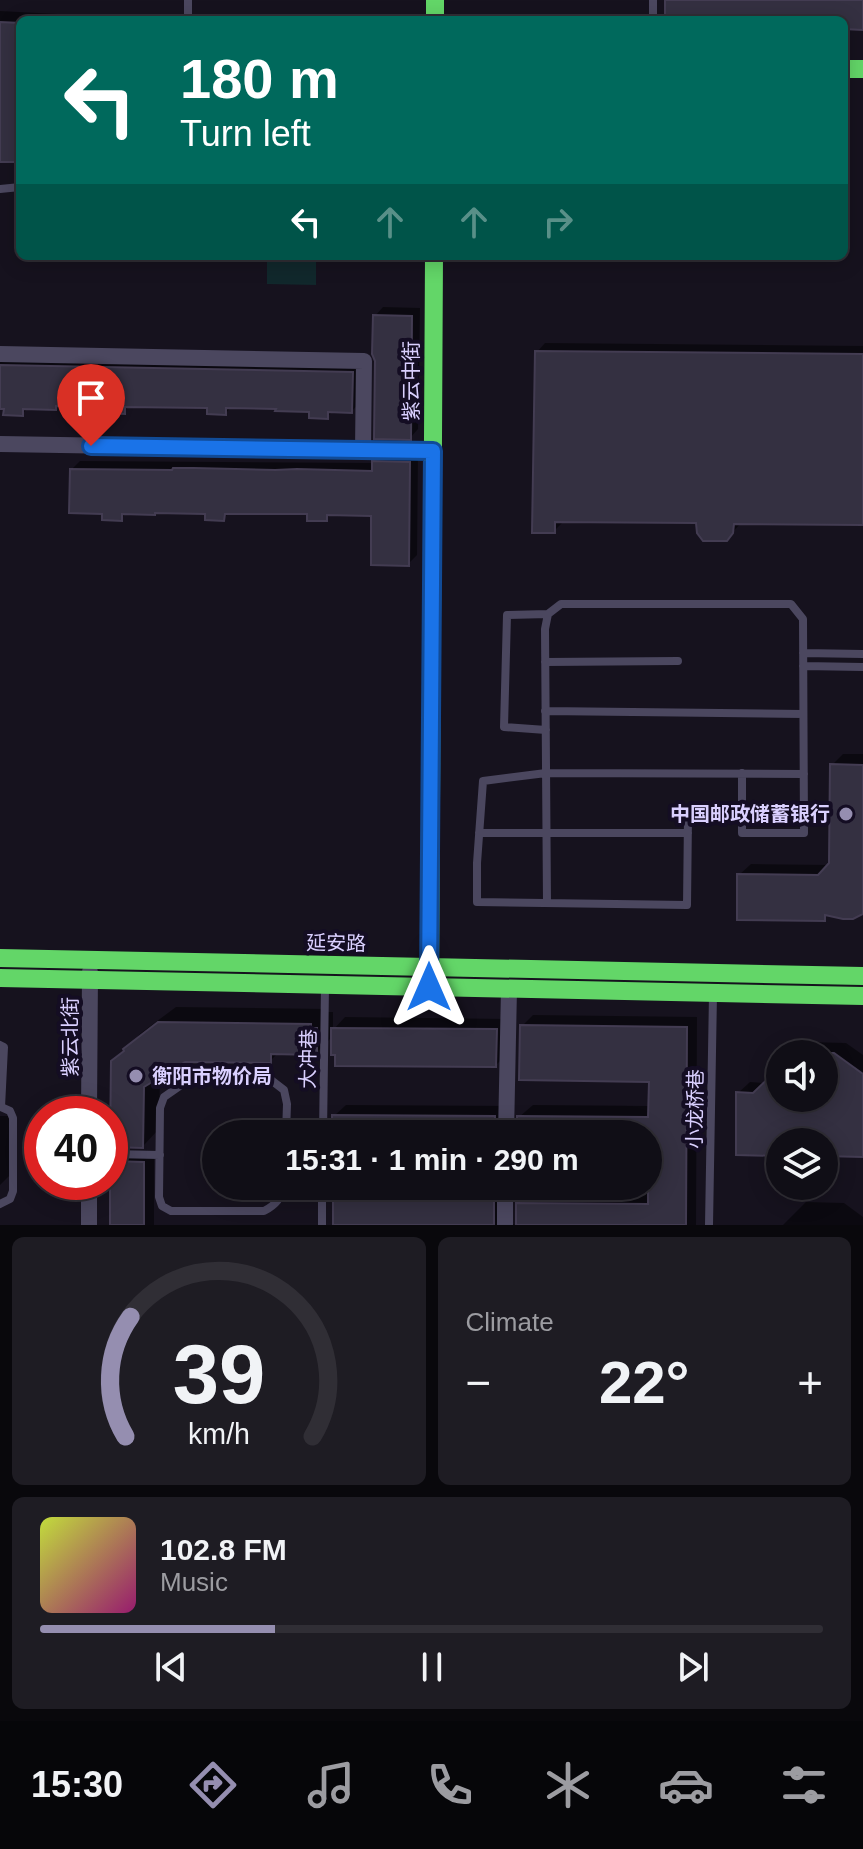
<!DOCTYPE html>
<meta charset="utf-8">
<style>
body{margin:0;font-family:Helvetica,"Noto Sans SC",sans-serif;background:#1e1c23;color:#f1f3f6;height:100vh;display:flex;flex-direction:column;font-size:30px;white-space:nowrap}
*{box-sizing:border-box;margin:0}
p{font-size:26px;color:#9c9ca1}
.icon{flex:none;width:44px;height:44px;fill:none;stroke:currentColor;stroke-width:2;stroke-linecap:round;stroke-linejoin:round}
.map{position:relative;height:1225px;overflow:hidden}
.details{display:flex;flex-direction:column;gap:12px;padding:12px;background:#09080c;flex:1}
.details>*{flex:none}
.top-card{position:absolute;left:16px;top:16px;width:832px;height:244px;border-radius:12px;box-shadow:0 4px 20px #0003,0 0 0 2px #302e35;background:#00695c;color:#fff;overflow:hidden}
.tools{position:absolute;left:766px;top:1040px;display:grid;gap:16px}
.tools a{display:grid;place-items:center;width:72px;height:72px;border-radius:50%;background:#100e16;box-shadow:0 4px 20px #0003,0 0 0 2px #302e35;font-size:40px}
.speed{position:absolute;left:24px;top:1096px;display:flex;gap:16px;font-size:40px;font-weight:700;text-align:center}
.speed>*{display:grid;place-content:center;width:104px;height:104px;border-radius:50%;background:#100e16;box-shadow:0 4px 20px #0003,0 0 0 2px #302e35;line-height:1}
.speed .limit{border:12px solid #d22;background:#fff;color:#111}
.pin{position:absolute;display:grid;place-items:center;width:68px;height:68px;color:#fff;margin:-82px -34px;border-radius:50% 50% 50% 0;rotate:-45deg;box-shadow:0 0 8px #0007}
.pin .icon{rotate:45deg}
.me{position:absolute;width:88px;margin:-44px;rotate:0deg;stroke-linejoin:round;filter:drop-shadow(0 0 6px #0008)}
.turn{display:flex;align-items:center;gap:28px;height:168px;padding:0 32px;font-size:36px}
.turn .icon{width:104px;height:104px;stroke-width:2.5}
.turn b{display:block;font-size:56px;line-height:68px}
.lanes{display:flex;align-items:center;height:76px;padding:0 32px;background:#0003;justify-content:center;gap:40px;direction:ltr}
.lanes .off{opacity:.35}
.big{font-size:60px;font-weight:700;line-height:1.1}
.details .card{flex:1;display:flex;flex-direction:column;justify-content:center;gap:12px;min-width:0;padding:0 28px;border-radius:12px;background:#1e1c23}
.details .dial{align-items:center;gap:0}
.dial svg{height:208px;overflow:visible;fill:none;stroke:#302e35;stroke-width:7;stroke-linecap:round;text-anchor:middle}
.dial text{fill:#f1f3f6;stroke:none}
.song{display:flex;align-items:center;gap:24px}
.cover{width:96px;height:96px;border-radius:12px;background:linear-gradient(135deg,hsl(70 70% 55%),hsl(320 70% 35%))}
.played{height:8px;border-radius:4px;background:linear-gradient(90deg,#958eb0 30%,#302e35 30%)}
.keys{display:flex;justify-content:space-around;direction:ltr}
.heat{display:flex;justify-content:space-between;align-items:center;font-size:44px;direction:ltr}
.details .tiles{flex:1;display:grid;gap:12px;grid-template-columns:1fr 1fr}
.card:last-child{grid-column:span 2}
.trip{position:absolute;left:202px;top:1120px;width:460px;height:80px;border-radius:40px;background:#100e16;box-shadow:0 4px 20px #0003,0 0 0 2px #302e35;font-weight:700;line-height:80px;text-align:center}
.dock{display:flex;height:128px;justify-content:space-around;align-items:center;background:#060609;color:#9c9ca1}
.dock .icon{width:56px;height:56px}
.dock .active{color:#958eb0}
.dock b{font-size:36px;color:#f1f3f6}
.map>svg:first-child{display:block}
.green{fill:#11282c}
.shadow{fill:#0007}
.building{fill:#343041;stroke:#433c52;stroke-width:2}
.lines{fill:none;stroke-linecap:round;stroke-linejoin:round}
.lane{stroke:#4b475f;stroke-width:8}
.street{stroke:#4b475f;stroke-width:16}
.fast{stroke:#63d668;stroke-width:18}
.route-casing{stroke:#114b97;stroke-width:20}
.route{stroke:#1a73e8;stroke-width:14}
.poi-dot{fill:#958eb0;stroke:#140d23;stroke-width:3}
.labels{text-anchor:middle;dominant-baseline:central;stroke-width:8;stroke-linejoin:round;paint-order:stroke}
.street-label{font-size:20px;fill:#dad0ff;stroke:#140d23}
.poi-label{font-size:20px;font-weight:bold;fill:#dad0ff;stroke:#140d23;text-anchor:end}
</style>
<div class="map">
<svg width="863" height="1225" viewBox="0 0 863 1225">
<rect width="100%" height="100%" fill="#16121e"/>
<path class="green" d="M267,256H316V285L267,284Z"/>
<path class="shadow" d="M0,11L95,16L111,20H20V156L16,160H0Z
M120,15L143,16V20H115Z
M383,307L420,308L418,429L410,438L375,316Z
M545,343L863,346V523L742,522L726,539L698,521L562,520V523L554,531L537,352Z
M0,357L360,364V402L352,411L334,410L327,417L311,410L278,407L232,406L226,413L209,406L130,405L124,412L108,405L60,404L55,408L29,407L22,414L6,407H0Z
M382,453L418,454L417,555L408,564L373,514L332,513L326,519L309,513L230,512L223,519L207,512H127L121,519L104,512L72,469L80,461L374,463Z
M843,754H863V911L829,914L824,919L739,875L751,864L831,865L832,765Z
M176,1007L327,1009L326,1012H333V1030L345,1017L508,1019L507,1054L496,1065L333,1036L316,1053L279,1052L270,1061L184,1060L160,1075L159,1129L143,1146L112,1062L141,1033Z
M533,1015L697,1017L696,1225H517L518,1204L529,1193L640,1194V1186H648V1134H518L519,1117L533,1105L650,1106L651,1080L522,1026Z
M808,1042L846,1043L863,1055V1155L824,1154V1142H780V1154L738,1093L750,1082L766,1083L780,1069V1098H824V1054H796Z
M346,1105L506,1106L512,1133L517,1134H334V1116Z
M0,1116H12L11,1174L0,1185Z
M122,1151L154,1152V1225H111L112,1162Z
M344,1186H504L510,1223L515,1225H335V1194Z
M806,1202L844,1203L863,1217V1225H783Z"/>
<path class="building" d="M665,0H863V30L844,29V20H665Z
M0,22L20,23L17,162H0Z
M373,315L412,316L411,440L374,439L375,361L372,354Z
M535,351L863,354V525L734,524L733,533L727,541H703L697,533L696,523L555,522V533H532Z
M0,365L353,372L352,413L328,412V419L309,418V412L275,411L276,409L226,408V415L207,414V408L125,407V414L105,413L106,407L56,406V410L23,409V416L3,415L4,409H0Z
M372,461L410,462L409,566L371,565V516L327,515V521H307V514H225L224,521L205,520V514L155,513V515L122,514V521L102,520V514L69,513L70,469L172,470L173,468H194L275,470L297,469L372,471Z
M830,764L863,765V914L853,919H843L825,915V921L737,920V874L818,875L829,863Z
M158,1022L311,1024V1028H317V1055L271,1054V1063L185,1062L144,1087L143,1148L110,1147L111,1061L124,1051L123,1049Z
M520,1025L687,1027L686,1225H516V1203L648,1204V1134H517V1116H520L648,1117L649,1082L519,1080Z
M331,1028L497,1029L496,1067L335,1066V1055H331Z
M824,1053H834L863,1074V1157L824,1156V1142H780V1156L736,1155V1092L753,1093L780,1067V1098H824Z
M332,1115L495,1116V1134H332Z
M110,1161L144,1162V1225H110Z
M333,1194L494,1195V1225H333Z"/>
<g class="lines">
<path class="lane" d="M188,20V0
M225,20H235
M653,20V0
M0,189L20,187
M803,653L863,654
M545,662L678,661
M803,666L863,667
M545,711L803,714
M546,730L504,727L507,615L548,614
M688,817L687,905L477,902V863L483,781L546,773L804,774
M479,833H688
M547,903L545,629L548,614L561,604H791L803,619L804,833H742V773
M0,1045L4,1047L1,1107L10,1111L13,1118V1191L10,1199L0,1204
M323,1134L325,986
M110,1154L160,1155
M283,1186C282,1199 274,1206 264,1211H171L162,1206L159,1197L160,1108L164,1097L187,1081L204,1077L271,1080L284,1090L287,1104L286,1134
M322,1225V1186
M709,1225L713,994"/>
<path class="street" d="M0,354L364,361L363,450
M0,444L433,451
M89,1114L90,972
M506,1134L509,989
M89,1225V1182
M505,1225V1186"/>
<path class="fast" d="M435,0V20
M844,69H863
M0,958L863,976
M0,978L863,996
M430,982L434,256"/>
</g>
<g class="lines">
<defs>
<path id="route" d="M91,446L433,451L429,987"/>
</defs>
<use href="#route" class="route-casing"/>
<use href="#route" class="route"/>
</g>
<g class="poi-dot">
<circle cx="846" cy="814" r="8"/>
<circle cx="136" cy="1076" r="8"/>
</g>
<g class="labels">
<g class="street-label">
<text transform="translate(411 381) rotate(-90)">紫云中街</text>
<text transform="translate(336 943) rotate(1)">延安路</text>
<text transform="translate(70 1037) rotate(-90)">紫云北街</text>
<text transform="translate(308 1059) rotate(-89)">大冲巷</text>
<text transform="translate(695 1109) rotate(-89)">小龙桥巷</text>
</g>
<g class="poi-label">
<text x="830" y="814">中国邮政储蓄银行</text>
<text x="152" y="1076" text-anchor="start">衡阳市物价局</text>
</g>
</g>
</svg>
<div class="tools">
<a><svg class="icon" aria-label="sound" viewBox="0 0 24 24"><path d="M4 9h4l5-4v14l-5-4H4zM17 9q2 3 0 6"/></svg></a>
<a><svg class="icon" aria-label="layers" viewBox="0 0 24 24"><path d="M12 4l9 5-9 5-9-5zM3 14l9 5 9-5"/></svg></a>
</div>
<div class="speed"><div class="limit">40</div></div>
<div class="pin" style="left:91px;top:446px;background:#d93025"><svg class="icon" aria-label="arrive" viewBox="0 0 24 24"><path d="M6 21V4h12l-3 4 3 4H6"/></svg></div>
<svg class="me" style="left:429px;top:987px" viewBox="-20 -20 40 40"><path d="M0-17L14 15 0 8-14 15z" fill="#1a73e8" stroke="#fff" stroke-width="4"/></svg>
<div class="trip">15:31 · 1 min · 290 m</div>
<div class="top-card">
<div class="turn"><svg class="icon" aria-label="left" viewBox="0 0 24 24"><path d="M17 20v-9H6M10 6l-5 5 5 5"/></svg><div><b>180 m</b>Turn left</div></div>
<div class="lanes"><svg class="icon" aria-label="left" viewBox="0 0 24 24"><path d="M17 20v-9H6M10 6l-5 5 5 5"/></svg><svg class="icon off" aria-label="ahead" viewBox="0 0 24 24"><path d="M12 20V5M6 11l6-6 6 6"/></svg><svg class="icon off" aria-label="ahead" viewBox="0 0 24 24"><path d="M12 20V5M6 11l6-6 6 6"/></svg><svg class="icon off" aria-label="right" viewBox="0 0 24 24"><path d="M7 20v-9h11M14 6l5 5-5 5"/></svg></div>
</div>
</div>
<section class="details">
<div class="tiles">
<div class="card dial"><svg viewBox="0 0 100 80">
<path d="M14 69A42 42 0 1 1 86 69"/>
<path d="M14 69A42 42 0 0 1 16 23" stroke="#958eb0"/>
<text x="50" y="56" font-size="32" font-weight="700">39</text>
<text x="50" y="72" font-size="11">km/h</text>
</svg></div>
<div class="card"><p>Climate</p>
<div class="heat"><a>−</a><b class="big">22°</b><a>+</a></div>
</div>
<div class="card">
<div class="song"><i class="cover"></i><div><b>102.8 FM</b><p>Music</p></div></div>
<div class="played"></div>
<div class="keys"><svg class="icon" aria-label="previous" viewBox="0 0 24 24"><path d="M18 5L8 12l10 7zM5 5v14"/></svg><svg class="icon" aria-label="pause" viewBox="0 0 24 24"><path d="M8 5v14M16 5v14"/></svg><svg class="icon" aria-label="next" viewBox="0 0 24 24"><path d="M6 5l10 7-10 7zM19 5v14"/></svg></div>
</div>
</div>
</section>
<nav class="dock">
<b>15:30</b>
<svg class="icon active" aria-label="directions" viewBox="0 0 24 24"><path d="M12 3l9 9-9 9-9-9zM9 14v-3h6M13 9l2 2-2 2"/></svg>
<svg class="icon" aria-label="music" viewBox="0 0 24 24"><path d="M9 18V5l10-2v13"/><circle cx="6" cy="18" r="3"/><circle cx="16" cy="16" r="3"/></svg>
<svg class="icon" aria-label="phone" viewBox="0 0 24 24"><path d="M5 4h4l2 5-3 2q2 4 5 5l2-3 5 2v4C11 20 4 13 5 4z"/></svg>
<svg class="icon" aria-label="climate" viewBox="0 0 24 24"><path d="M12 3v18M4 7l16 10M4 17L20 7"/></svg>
<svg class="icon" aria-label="car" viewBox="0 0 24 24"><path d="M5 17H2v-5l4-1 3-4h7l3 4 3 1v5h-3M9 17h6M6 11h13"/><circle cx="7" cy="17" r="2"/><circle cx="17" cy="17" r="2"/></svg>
<svg class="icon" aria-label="filters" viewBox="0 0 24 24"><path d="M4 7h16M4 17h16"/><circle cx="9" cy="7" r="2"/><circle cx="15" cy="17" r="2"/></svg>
</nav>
